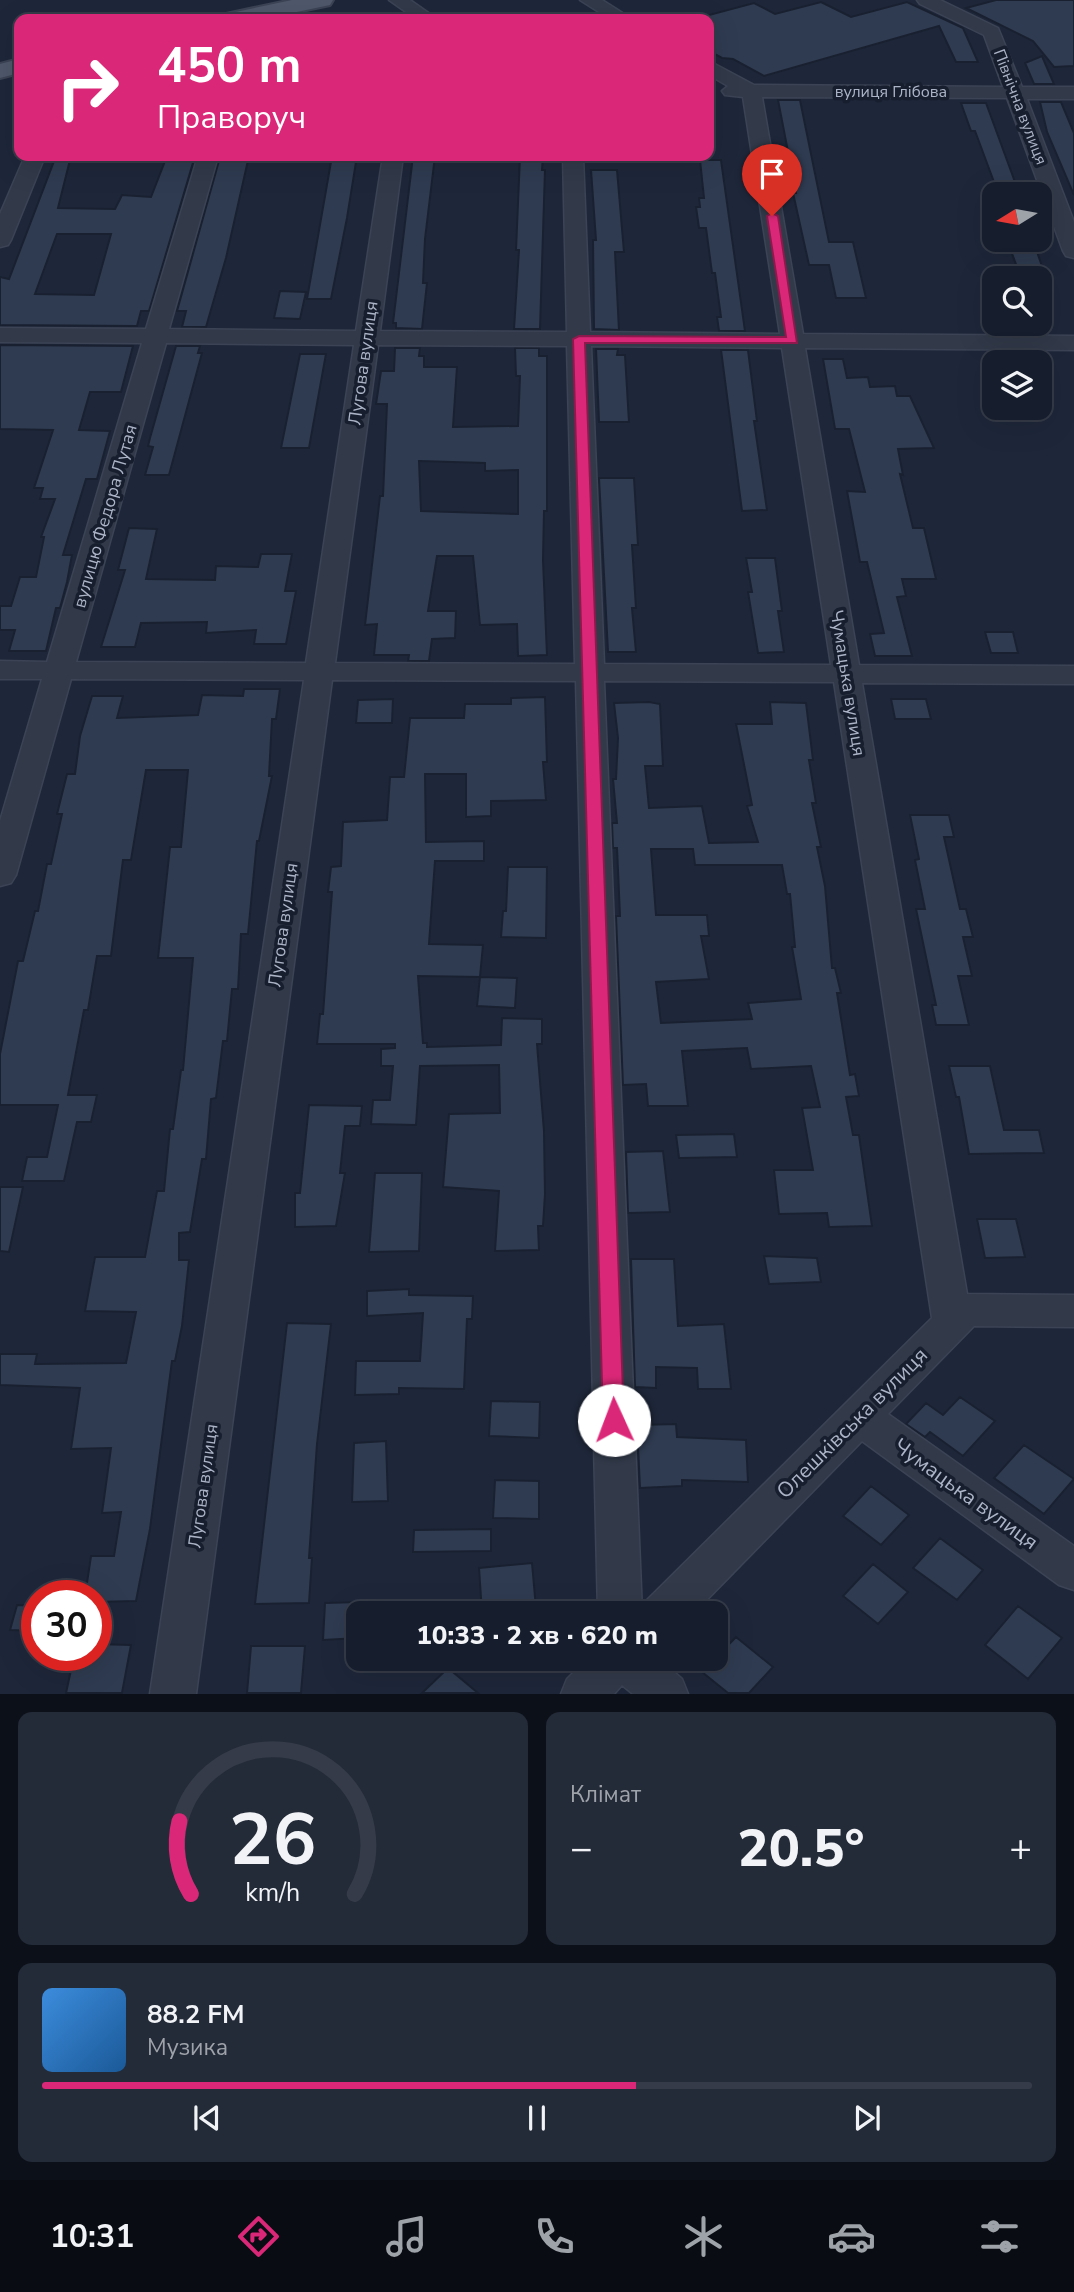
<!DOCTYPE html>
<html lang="uk">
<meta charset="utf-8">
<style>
body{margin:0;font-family:"Nunito Sans",sans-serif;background:#232a38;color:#f1f3f6;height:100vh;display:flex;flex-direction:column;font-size:26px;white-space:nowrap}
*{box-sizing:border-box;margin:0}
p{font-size:23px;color:#9ea2a9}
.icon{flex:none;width:38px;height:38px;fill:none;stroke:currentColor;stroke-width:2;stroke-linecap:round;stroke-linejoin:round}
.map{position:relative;height:1694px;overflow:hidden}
.sheet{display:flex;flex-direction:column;gap:18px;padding:18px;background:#0c1018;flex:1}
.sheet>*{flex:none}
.hud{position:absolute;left:14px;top:14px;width:700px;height:147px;border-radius:14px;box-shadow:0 7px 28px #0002,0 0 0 2px #353b48;background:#db2777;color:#fff;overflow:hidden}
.needle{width:46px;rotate:259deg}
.controls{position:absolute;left:982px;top:182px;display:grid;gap:14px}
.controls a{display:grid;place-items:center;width:70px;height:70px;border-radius:14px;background:#161d2c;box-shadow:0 7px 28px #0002,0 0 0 2px #353b48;font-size:35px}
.speed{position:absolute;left:21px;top:1580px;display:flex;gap:14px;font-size:35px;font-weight:700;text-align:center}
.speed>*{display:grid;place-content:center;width:91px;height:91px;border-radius:50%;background:#161d2c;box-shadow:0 7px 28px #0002,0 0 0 2px #353b48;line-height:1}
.speed .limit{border:10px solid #d22;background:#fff;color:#111}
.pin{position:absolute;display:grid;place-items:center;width:60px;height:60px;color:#fff;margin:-72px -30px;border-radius:50% 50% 50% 0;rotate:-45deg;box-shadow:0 0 7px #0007}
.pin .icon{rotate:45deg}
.me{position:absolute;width:77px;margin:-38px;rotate:358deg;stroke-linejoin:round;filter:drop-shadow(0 0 5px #0008)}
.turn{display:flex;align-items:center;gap:24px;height:147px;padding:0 28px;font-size:32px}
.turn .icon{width:91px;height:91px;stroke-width:2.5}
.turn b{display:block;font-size:49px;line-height:60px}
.big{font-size:52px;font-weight:800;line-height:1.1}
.sheet .card{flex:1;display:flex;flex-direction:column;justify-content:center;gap:10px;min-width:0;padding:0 24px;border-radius:14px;background:#232a38}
.sheet .dial{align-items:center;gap:0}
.dial svg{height:182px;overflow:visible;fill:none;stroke:#353b48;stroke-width:7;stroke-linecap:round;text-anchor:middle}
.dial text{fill:#f1f3f6;stroke:none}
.song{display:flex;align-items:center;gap:21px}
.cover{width:84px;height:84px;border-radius:10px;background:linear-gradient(135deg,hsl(210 70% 55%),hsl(210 70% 35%))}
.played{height:7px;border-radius:4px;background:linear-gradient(90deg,#db2777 60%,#353b48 60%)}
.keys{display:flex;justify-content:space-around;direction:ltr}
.heat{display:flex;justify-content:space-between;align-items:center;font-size:38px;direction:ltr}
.sheet .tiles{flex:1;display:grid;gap:18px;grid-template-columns:1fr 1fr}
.card:last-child{grid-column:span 2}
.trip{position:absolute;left:346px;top:1601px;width:382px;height:70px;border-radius:14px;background:#161d2c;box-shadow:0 7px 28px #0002,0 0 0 2px #353b48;font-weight:800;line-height:70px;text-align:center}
.tab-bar{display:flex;height:112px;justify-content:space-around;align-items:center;background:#090c12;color:#9ea2a9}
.tab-bar .icon{width:49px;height:49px}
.tab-bar .current{color:#db2777}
.tab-bar b{font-size:32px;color:#f1f3f6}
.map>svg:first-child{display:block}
.building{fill:#2f3b51;stroke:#192130;stroke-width:2;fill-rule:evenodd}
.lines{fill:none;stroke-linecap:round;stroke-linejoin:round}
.minor-casing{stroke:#3b4354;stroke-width:3}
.major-casing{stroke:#3b4354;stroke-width:4}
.minor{fill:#323a4a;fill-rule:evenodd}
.major{fill:#4f586b;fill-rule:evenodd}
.route{fill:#db2777;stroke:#8e194d;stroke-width:2}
.labels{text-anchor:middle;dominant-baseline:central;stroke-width:7;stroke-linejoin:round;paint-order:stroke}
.far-street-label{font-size:16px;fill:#acb4c7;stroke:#171f2e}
.street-label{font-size:18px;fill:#acb4c7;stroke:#171f2e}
.near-street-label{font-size:21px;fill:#acb4c7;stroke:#171f2e}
</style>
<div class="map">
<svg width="1074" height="1694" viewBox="0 0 1074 1694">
<rect width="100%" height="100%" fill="#1e273a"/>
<path class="building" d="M996,0H1074V66L1054,67L1033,41L966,8Z
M821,2L851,17L907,2L963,28L978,62H956L939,26L764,76L733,59L722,58L709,51V15L754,3L775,14Z
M1042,56L1054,84H1034L1025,63Z
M778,100H800L829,242H853L866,298H836L829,265H809L793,193H796Z
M1040,102H1061L1074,133V195L1047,132Z
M961,103H986L1015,182H994L975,131H971Z
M56,156H71L58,208L115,209L122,195L151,197L167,156H195L149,311H141L137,326L0,325V277L9,279ZM57,234H111L94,295L35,294Z
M249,156L226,258L206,327H182L186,311H177L220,157Z
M332,156H357L347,218L331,299H307Z
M413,156H435L425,239L423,283H427L422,329L396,328V323H393Z
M520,156H543L542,170H545L540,329H514L519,250H516Z
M700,160H721L745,331H719L717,317H721L715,273H712L706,228H699L696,207H700L699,198H704Z
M591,170H617L624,252H615L619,330L594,329L593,240H596Z
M1008,243H1034L1045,275H1020Z
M280,291L306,292L300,319L274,318Z
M0,345L133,346L121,392H90L79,430L110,431L97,479H86L63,555H72L67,582L60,608H56L46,651H9L15,630H0V606H11L20,577H36L44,537H41L55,499H40L43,488H34L53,430L0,429Z
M176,346H200L198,353H202L169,475H145L153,447L148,446L150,438Z
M395,348H420L419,356H424V367H457L453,427L518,426L520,376H516L515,348H539V356H547V511H544L543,560L547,655L518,656L517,624L480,625L473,556H437L428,611H456L455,638L432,639L429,661H408L409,655H374L377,624L365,625L380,496H383L387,404H376L381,371H394ZM419,461L485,463V471L518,470V514L421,511Z
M596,349H618L617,355H625L629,422H599Z
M721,350H748L757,421H754L767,510L742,511Z
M300,354H326L309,448H281Z
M823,359H843L847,378L868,377L870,387L895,386L897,396H910L934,448L898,449L903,475L900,474L913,528H924L936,579H902L906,596L897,597L912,656H875L870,634L884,633L867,562H860L847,491L865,492L849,429H835Z
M599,478H634L638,545H632L636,608H632L636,652H608Z
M129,528L157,529L146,579L215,580L216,566L258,567L261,554H292L285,591H296L286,644H254L256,630L206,633L207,622L141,623L135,647H101L125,570H118Z
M746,558H775L782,611H778L784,652L758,653L748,592H752Z
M985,632H1013L1018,653H991Z
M244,689H280L276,719H272L269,776H272L259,841H257L248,934H241L238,989H232L227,1041H223L216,1098L211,1099L206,1159H202L190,1232L179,1233V1260H189L182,1326L175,1361H172L150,1529L136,1601L96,1602V1596H85L91,1556H114L121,1512L102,1513L111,1448L71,1449L80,1388L0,1385V1354H37L35,1364L126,1363L136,1312L85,1311L95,1257H145L157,1191H164L170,1129H173L181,1070H183L193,958H158L170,847H181L188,770H146L131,860H123L111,956H97L88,1010H84L68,1095H97L91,1122H77L64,1181H22L27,1157H47L58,1105H0V1054L18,961H23L35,911H38L47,864H51L62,814H57L67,774H75L80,736L92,696H123L117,718L198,715L202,695L243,696Z
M545,697L547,762H543L546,800L491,801V816L466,817V774H425L426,842L484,841V861H435L429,944L483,945L480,977L517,978L515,1008L477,1006L480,977L418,976L423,1043H427V1047L501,1045L502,1018L542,1019V1044H537L544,1131L545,1194L543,1226H538L539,1250L495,1251L499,1191L443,1187L449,1114L500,1113L499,1065L420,1066L416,1125L371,1124L373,1100H390L393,1066H381V1049L395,1048V1044H317L320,1014H323L332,892H328L331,867L341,866L343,822L387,820L390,777H404L410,718H464L465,704H511V698Z
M393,699L392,723H356L358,700Z
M891,699H926L931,719H895Z
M649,702L660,704L663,766H645L649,808L702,806L709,843L758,842L747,806L752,805L736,724H772L770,702L806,703L813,760H809L816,803H812L821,847H817L825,886L832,968H835L841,993H837L850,1075L855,1074L859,1096L846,1097L853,1135H859L872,1226L829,1227L827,1213L779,1214L774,1170H813L802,1108L820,1107L811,1066L751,1069L747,1048L682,1051L688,1106H648L646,1084L623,1085L616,916H620L617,848H613L612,823H617L613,779H616L618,738L614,703ZM651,849H693L695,865H782L787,894H790L795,947H792L801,999L748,1003L752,1019L661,1023L656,982L709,979L701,936H709L707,915H656Z
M910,815H949L954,837H944L960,909H966L973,937H963L972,976H958L969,1025H936L932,1005H936L916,909H925L915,860L919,859Z
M508,867H547L546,938L501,937L503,911H506Z
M949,1066H990L1004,1130H1039L1044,1153L969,1154L959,1097H956Z
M309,1105L362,1106L360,1126H345L340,1173H345L336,1226L295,1227V1193H300Z
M734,1134L737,1157L679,1158L676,1135Z
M663,1151L670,1212L628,1213L626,1152Z
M375,1173H422L419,1251L369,1252Z
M0,1187H23L9,1252L0,1251Z
M977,1219H1016L1025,1257L985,1258Z
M764,1256L817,1258L821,1282L769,1284Z
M631,1259H674L678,1326L724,1324L731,1389H698L697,1368L656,1367V1388L635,1387Z
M409,1289V1295L473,1296L472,1319H467L464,1389L399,1388V1394L355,1395L356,1361H420L423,1313L367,1316V1291Z
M287,1323L331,1324L317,1444L309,1558H312L309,1603L255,1604Z
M960,1397L995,1421L963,1456L930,1432L925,1437L906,1424L926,1403L943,1415Z
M491,1401L540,1402L539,1438L489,1436Z
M676,1424L677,1437L746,1440L748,1482L682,1480V1486L640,1488L637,1425Z
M386,1441L388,1501L352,1502L354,1443Z
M1024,1445L1074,1479L1044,1514L994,1478Z
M495,1480L539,1481V1519L493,1518Z
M871,1486L909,1515L881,1545L843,1516Z
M491,1529V1551L413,1552L414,1530Z
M940,1538L983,1570L957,1600L913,1568Z
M532,1563L536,1608L482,1613L479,1568Z
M873,1564L908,1592L878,1624L843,1596Z
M359,1602V1638L323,1640L325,1603Z
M17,1605L37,1606V1631L10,1630Z
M1018,1606L1062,1638L1028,1679L985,1645Z
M736,1637L773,1667L749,1693H728L702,1672Z
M96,1644L131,1645L122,1693H66L74,1656H96Z
M251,1646H305L301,1693H247Z
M448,1668L478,1693H422Z"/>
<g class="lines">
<defs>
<path id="minor" d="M389,0H410L437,19H416Z
M580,0H602L632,19H610Z
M917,0H940L998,28L1022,87H1074V99H1027L1074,222V258L1066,256L1063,251L1007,98L762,97L803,334L1074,336V350L805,348L859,665L1074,666V684L862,683L967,1294L1074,1295V1327L974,1326L888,1414L1074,1546V1590L1059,1585L862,1441L693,1614H598L576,681L332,680L196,1694H150L304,680L71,679L16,875L11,883L0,886V821L42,679H0V661L47,662L142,343L0,342V328L146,329L198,156H218L169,329L356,331L383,156H403L380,331L567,332L563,156H583L590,332L780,334L743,97L725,95L722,91L728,86L709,75V61L754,85L1003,87L984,35L920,4ZM166,343L354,345L306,663L76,662ZM378,345L567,346L575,664L335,663ZM591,346L782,348L831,665L604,664ZM604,681L834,682L932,1318L647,1600L642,1612Z
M25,156H45L11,240L8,245L0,247V214Z
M587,1659H659L682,1679L688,1694H633L622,1685L614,1694H561L567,1679Z"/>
<path id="major" d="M292,0H333L330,5L263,19H223L226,14Z
M19,59V73L0,78V64Z"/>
</defs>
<use href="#minor" class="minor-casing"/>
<use href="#major" class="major-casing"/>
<use href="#minor" class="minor"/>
<use href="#major" class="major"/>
</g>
<path class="route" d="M772,213L778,216L797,343H585L624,1420L621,1426L614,1429L606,1426L603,1420L573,339L579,336L786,337L767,216Z"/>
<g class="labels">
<g class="far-street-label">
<text x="891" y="92">вулиця Глібова</text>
<text transform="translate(1020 107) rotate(69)">Північна вулиця</text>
</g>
<g class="street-label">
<text transform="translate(363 363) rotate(-82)">Лугова вулиця</text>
<text transform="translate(105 516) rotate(-74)">вулицю Федора Лутая</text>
<text transform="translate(848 683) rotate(81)">Чумацька вулиця</text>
<text transform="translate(283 925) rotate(-82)">Лугова вулиця</text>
<text transform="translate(203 1486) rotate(-82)">Лугова вулиця</text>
</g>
<g class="near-street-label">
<text transform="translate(852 1423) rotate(-45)">Олешківська вулиця</text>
<text transform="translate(966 1494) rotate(36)">Чумацька вулиця</text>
</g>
</g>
</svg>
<div class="controls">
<a><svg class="needle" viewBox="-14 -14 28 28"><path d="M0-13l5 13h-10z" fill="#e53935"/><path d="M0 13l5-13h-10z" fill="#9ea2a9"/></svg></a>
<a><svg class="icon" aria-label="search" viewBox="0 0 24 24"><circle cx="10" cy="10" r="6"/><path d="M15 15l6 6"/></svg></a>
<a><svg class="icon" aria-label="layers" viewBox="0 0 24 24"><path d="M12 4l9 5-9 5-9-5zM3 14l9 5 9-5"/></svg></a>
</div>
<div class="speed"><div class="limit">30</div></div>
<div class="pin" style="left:772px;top:216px;background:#d93025"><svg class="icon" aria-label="arrive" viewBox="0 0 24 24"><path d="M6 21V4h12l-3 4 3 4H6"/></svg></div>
<svg class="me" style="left:614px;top:1420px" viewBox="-20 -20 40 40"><circle r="19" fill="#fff"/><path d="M0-13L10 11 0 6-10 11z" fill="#db2777"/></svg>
<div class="trip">10:33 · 2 хв · 620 m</div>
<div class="hud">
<div class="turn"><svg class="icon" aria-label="right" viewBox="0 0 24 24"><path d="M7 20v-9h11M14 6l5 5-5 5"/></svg><div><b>450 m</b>Праворуч</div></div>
</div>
</div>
<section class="sheet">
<div class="tiles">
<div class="card dial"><svg viewBox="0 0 100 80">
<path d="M14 69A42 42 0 1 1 86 69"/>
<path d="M14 69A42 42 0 0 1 9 37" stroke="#db2777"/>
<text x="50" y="56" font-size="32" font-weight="700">26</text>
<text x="50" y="72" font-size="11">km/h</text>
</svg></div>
<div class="card"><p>Клімат</p>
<div class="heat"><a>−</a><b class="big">20.5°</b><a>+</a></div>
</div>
<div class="card">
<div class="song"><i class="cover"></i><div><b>88.2 FM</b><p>Музика</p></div></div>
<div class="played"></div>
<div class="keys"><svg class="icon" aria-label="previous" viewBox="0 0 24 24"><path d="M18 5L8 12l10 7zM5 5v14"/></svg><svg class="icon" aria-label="pause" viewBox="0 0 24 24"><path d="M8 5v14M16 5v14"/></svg><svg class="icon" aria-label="next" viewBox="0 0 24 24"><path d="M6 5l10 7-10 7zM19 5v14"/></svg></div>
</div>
</div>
</section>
<nav class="tab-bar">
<b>10:31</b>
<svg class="icon current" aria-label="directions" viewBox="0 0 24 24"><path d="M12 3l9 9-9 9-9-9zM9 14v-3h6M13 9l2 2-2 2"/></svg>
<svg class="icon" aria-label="music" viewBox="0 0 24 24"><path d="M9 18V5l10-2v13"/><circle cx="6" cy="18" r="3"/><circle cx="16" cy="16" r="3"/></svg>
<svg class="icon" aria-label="phone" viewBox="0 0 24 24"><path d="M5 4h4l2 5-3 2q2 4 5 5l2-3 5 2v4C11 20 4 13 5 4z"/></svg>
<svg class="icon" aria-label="climate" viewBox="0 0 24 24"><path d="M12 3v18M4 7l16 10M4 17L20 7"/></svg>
<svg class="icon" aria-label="car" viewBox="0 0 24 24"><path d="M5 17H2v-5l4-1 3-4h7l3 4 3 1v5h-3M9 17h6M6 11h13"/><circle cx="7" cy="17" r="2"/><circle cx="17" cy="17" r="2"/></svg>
<svg class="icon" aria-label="filters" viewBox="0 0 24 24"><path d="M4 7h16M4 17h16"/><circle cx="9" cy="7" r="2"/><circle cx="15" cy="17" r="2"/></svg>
</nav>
